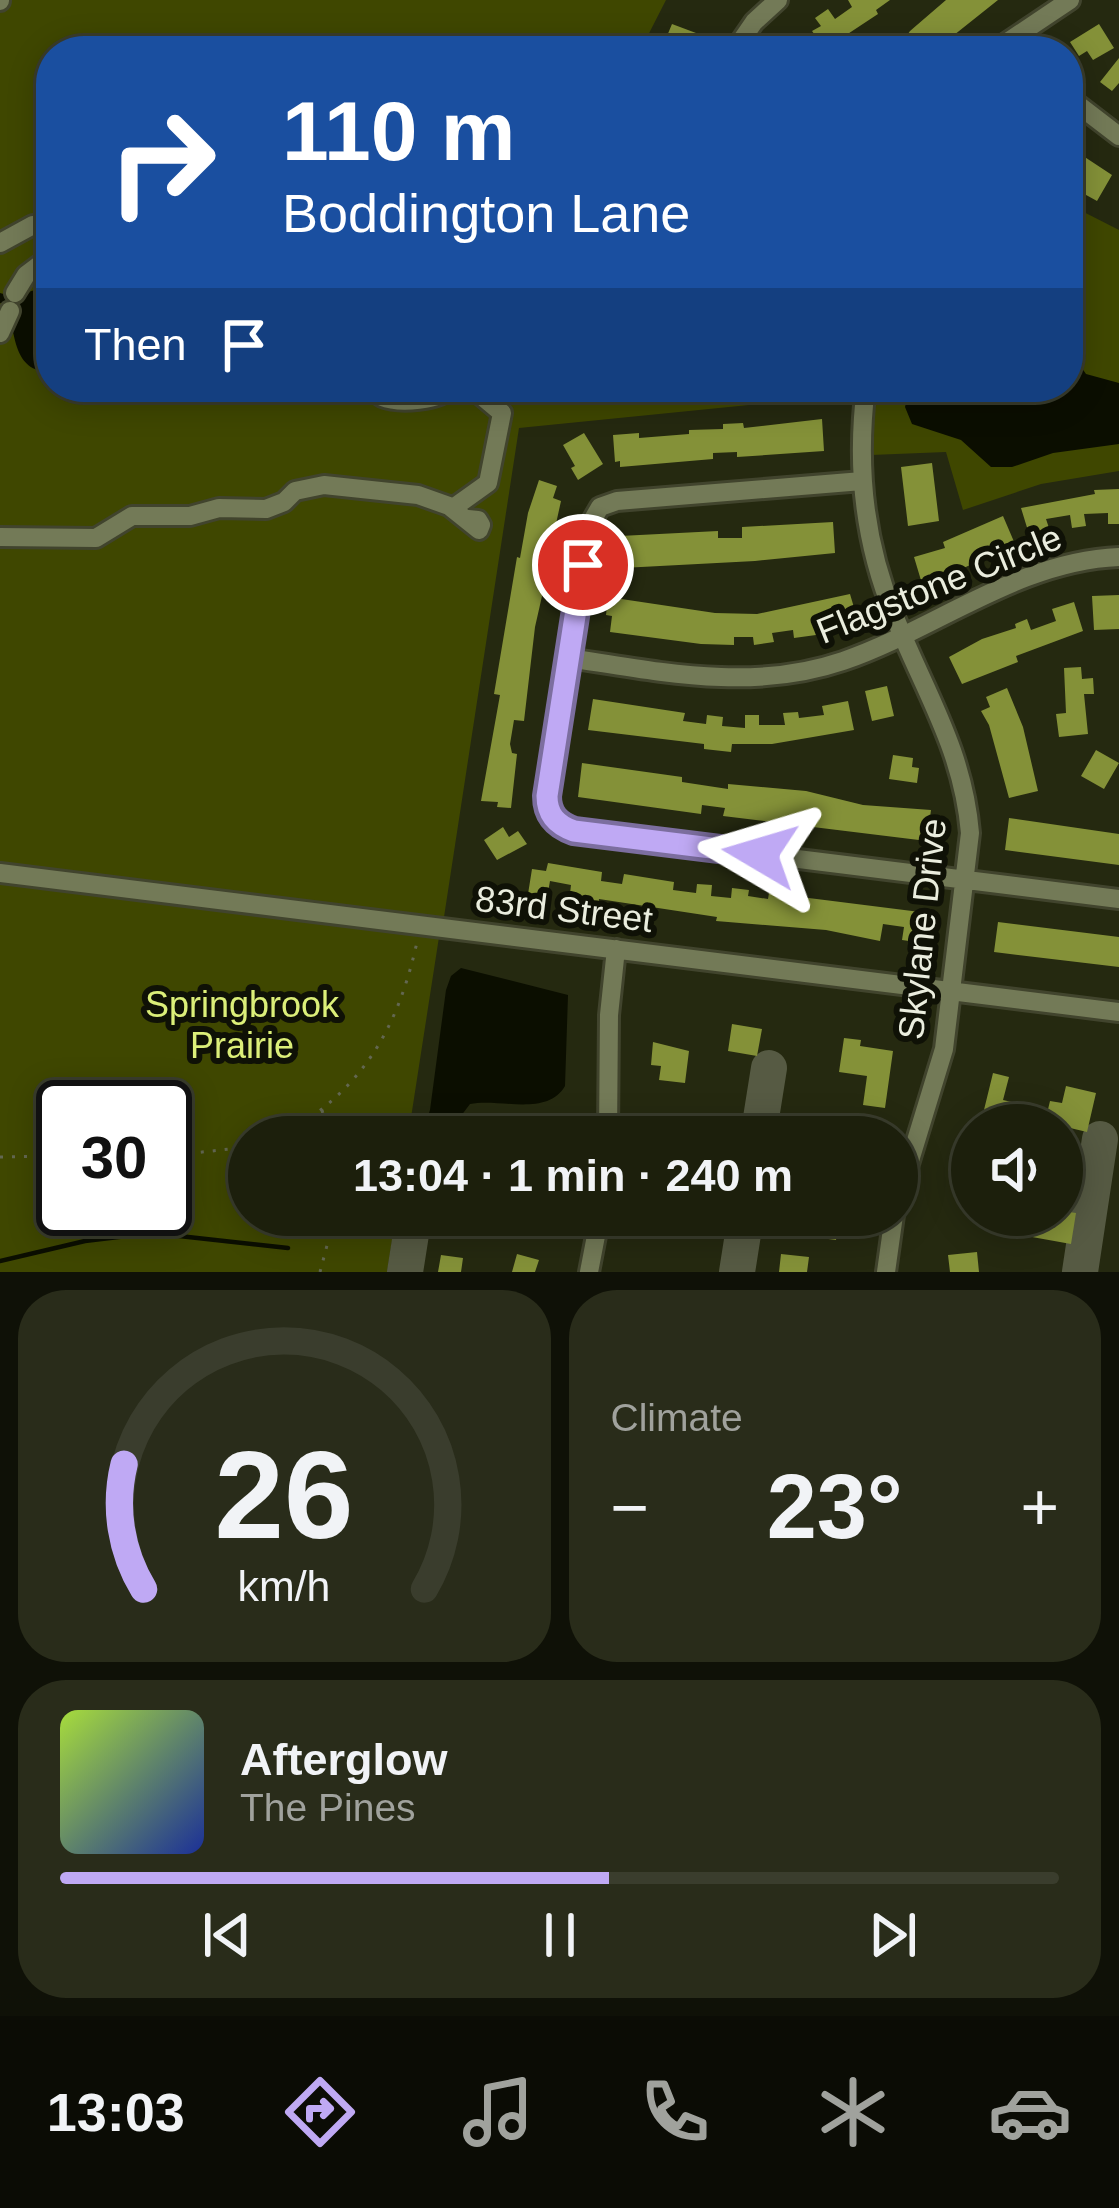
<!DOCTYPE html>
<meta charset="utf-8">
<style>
body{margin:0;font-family:Arial,sans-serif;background:#292c1a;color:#f1f3f6;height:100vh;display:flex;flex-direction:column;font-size:45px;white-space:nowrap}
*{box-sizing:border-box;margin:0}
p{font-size:39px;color:#a0a29d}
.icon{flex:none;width:66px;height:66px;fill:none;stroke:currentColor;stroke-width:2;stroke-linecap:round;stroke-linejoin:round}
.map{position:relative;height:1272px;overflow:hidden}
.details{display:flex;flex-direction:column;gap:18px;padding:18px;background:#0f1107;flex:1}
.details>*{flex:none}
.hud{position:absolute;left:36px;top:36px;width:1047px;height:366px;border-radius:48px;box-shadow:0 6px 30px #0003,0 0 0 3px #3a3d2d;background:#1a4fa0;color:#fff;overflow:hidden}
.fabs{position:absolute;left:951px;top:1104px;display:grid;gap:24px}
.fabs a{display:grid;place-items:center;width:132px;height:132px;border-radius:50%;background:#1c1f0c;box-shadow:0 6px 30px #0003,0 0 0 3px #3a3d2d;font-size:60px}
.speed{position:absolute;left:36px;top:1080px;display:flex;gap:24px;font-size:60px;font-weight:700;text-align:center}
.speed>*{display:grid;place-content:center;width:156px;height:156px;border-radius:50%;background:#1c1f0c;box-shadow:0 6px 30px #0003,0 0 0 3px #3a3d2d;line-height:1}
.speed .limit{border:6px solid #111;border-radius:18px;background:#fff;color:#111}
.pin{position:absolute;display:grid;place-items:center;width:102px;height:102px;color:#fff;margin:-51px;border:6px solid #fff;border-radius:50%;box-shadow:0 3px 12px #0007}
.me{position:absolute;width:132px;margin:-66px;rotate:277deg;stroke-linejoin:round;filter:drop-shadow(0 0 9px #0008)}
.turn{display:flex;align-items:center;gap:42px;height:252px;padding:0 48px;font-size:54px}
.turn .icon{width:156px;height:156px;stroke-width:2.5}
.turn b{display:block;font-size:84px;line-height:102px}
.then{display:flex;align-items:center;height:114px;padding:0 48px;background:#0003;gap:24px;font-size:45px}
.big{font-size:90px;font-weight:800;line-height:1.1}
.details .card{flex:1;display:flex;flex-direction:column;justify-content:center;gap:18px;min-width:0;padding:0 42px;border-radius:48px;background:#292c1a}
.details .dial{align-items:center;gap:0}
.dial svg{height:312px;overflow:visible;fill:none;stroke:#3a3d2d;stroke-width:7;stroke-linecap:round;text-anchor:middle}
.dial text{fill:#f1f3f6;stroke:none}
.song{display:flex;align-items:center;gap:36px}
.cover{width:144px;height:144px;border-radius:18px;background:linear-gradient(135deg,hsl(80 70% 55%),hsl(230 70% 35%))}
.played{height:12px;border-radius:6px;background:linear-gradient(90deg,#bfa9f4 55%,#3a3d2d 55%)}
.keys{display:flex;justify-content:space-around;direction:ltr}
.heat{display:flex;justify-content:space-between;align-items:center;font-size:66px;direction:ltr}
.details .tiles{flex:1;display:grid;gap:18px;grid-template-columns:1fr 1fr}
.card:last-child{grid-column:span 2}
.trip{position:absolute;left:228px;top:1116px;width:690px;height:120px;border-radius:60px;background:#1c1f0c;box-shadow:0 6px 30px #0003,0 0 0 3px #3a3d2d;font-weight:800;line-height:120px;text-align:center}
.dock{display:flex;height:192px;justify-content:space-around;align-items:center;background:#0b0c05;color:#a0a29d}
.dock .icon{width:84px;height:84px}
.dock .on{color:#bfa9f4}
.dock b{font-size:54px;color:#f1f3f6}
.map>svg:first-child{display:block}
.green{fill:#3f4700;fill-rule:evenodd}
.water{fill:#0b0e00}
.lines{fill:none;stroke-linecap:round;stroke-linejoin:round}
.stream{stroke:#0b0e00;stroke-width:4.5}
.taxiway{stroke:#565a43;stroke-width:36}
.building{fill:#849138}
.minor-casing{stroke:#41442d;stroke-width:24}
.path{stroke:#636751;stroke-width:3;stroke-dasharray:3 9;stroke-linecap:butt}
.minor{stroke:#737a57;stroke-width:18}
.route-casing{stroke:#7c6e9f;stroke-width:30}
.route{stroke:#bfa9f4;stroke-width:21}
.labels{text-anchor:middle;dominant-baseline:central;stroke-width:12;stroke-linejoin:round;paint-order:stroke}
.street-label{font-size:36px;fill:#eaedde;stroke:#0f1106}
.park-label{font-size:36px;fill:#dcef79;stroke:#0f1106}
</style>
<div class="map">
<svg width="1119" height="1272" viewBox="0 0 1119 1272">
<rect width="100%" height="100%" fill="#252910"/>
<path class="green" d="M0,0H666L640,51H51V387H841L840,396L519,428L444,917L0,864Z
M1068,204L1119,230V471L1041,484L963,510L946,452L871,455L875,387H1068Z
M0,883L439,937L408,1137H249V1215H396L387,1272H0ZM63,1107H165V1209H63Z"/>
<path class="water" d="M51,287V372C12,372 16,333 7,305L0,303V293L21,299L31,291Z
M1068,348L1086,374L1119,383V444L1053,453L1012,467H991L961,440L912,424L905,407L910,387H1068Z
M532,387H618L559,403L532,392Z
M461,968L568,995L565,1086C547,1117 500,1098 470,1104L445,1137H421L430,1110L446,990L451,976Z"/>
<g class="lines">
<path class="stream" d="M0,1261L85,1241L152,1233L288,1248"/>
<path class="taxiway" d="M758,1137L769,1068
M405,1272L414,1215
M737,1272L746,1215
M1080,1272L1100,1139"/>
</g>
<path class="building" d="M848,0H890L876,10L878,14L825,49L812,31L821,26L815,18L828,9L835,19L852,7Z
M946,0H998L944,43L941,41L934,51H896L910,31Z
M672,24L696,33L694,51L662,48Z
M1099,24L1114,48L1093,60L1087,51L1079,56L1070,42Z
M1119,58V83L1112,91L1100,82Z
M1068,146L1112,175L1097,201L1068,185Z
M822,419L824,451L737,457V452L713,453V459L620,467V461L615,462L613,435L639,433V438L689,434V430L723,429V424L743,423L744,428Z
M584,433L603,464L578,480L571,468L575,466L563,445Z
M932,463L939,521L908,526L901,467Z
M539,480L557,486L553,498L561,501L552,542L542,541L538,560L543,561L542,573L547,574L535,627L524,721L514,720L510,744L512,753L517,754L511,808L497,807L498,802L481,801L500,695L494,694L517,557L520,558L528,513Z
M1119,489V524H1108V513L1084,514L1086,526L1072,528L1070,515L1046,519L1049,528L1029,534L1021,508L1095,494L1094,490Z
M1003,516L1015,544L923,587L914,557L945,548L943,542Z
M833,522L835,553L755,561L622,568L620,536L718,531V538H742V527Z
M850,594L858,621L843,625L840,615L815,623L816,635L794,638L793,630L772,633L774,642L754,645L753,637H734V645L701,644L610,632L612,616L606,615L608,597L715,613L757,614Z
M1119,595V629L1094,630L1092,596Z
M1074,602L1083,631L1016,656L1018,662L962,684L949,657L982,639L1016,628L1015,624L1027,619L1031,630L1056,621L1052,609Z
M1081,667L1082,679L1093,678L1094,694H1084L1088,734L1059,737L1056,714L1066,713L1064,668Z
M887,686L894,716L872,721L865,691Z
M1007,688L1023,727L1038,791L1009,798L989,725L981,711L990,707L986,697Z
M593,699L685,713L683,721L706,724L707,715L723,717L722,726L745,728V715H759V725H785L783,713L798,712L799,718L824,715L822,706L848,701L854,730L772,744H732L731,752L704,749V744L588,730Z
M1096,750L1119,763L1104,789L1081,776Z
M893,755L913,758L912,767L919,768L917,783L889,779Z
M582,763L682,777V782L728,789V784L806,791L863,805L931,810L927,841L723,816L725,808L702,805L701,814L578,797Z
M1009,818L1119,834V865L1005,850Z
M503,827L509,837L518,831L527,844L497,860L484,840Z
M548,863L602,872L601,881L622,884L624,874L674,882L673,890L696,893L697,884L712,885L711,896L731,898L732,888L749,890L748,896L768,899L769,893L928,913L923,943L902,940L904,927L883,924L880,941L826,930L716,921L717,917L599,899L598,906L569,902L571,885L550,881L547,898L528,894L532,869L546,871Z
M998,922L1119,937V967L994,952Z
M732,1024L762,1029L757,1056L728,1051Z
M844,1038L861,1040L860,1046L893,1051L885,1108L863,1105L867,1076L839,1072Z
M653,1042L689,1051L685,1083L659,1080L661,1066L651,1065Z
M993,1073L1009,1077L1003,1100L1028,1106L1023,1125L982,1118Z
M1066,1086L1096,1093L1087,1132L1045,1122L1050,1101L1062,1103Z
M702,1124L727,1127L725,1137H700Z
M1062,1211L1076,1213L1071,1244L1032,1237L1035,1215H1062Z
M801,1215H840L836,1240L798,1235Z
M977,1252L979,1272H950L948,1255Z
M517,1254L539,1260L535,1272H512Z
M781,1254L809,1257L807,1272H779Z
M441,1255L463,1258L461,1272H438Z"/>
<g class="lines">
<defs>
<path id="minor" d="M0,1V0
M734,51L754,22L778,0
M994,51L1070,0
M1068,97L1119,136
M0,243L33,225
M15,293L26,275L51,256
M0,333L10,311
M866,387C856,465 864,542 894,615C924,691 963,749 970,833L944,1049L897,1203
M382,397C399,404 440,401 452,387
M862,481L617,501L600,507L589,526L547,796C548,816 557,825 574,831L1119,899
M453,508L488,483L502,413L471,387
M0,537L96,538L132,516H190L219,508L266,509L284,502L295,491L324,485L418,495L449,506L479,530L481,525L478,520L468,519
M569,658C661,672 752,692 843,661C936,629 1018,561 1119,557
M0,873L1119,1012
M608,1137L609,1015L616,949
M589,1272L600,1215
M886,1272L894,1215"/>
</defs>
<use href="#minor" class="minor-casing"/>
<path class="path" d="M322,1110L329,1137
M280,1137C361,1091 397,1032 417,942
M165,1156L249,1147
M0,1157L63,1156
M320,1272L335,1215"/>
<use href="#minor" class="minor"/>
</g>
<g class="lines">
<defs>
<path id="route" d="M583,565L547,796C547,815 557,825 574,831L760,854"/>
</defs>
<use href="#route" class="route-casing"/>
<use href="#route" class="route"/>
</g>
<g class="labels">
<g class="street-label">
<text transform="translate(939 584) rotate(-22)">Flagstone Circle</text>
<text transform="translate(564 909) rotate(7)">83rd Street</text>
<text transform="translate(922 929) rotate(-84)">Skylane Drive</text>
</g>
<g class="park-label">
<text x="242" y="1004">Springbrook<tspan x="242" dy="41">Prairie</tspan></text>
</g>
</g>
</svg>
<div class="fabs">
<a><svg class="icon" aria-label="sound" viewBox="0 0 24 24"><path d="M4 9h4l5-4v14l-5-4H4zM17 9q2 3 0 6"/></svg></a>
</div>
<div class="speed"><div class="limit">30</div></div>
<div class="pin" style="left:583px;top:565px;background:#d93025"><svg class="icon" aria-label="arrive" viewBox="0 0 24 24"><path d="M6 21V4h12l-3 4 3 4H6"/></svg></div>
<svg class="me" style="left:760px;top:854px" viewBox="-20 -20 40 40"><path d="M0-17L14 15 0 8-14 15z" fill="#bfa9f4" stroke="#fff" stroke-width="4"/></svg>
<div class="trip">13:04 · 1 min · 240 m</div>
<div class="hud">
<div class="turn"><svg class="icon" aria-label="right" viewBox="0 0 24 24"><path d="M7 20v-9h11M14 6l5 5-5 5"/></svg><div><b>110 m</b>Boddington Lane</div></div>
<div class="then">Then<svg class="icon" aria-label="arrive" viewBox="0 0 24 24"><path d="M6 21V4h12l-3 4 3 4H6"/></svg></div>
</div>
</div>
<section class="details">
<div class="tiles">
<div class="card dial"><svg viewBox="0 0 100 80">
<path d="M14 69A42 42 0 1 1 86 69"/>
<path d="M14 69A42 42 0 0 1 9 37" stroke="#bfa9f4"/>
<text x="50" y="56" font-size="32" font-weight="700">26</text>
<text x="50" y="72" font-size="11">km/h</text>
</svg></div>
<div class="card"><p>Climate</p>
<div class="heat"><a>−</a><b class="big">23°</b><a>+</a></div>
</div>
<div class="card">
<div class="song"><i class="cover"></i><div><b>Afterglow</b><p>The Pines</p></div></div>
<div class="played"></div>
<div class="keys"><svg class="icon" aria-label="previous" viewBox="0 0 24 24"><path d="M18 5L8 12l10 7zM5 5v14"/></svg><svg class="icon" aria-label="pause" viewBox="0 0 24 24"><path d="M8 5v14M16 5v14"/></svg><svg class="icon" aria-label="next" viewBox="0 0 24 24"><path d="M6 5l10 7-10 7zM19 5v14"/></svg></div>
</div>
</div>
</section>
<nav class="dock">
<b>13:03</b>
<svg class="icon on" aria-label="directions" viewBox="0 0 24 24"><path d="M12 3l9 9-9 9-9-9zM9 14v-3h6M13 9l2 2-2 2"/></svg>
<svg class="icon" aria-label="music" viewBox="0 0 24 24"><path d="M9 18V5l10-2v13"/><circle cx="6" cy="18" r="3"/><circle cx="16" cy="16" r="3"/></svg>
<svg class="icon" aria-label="phone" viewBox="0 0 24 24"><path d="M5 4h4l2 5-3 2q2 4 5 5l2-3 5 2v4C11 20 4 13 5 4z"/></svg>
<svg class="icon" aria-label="climate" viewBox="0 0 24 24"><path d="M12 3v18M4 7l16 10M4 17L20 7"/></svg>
<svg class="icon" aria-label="car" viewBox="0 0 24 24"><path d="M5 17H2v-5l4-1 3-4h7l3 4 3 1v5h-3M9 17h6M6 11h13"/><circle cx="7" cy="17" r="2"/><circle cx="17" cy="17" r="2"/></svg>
</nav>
